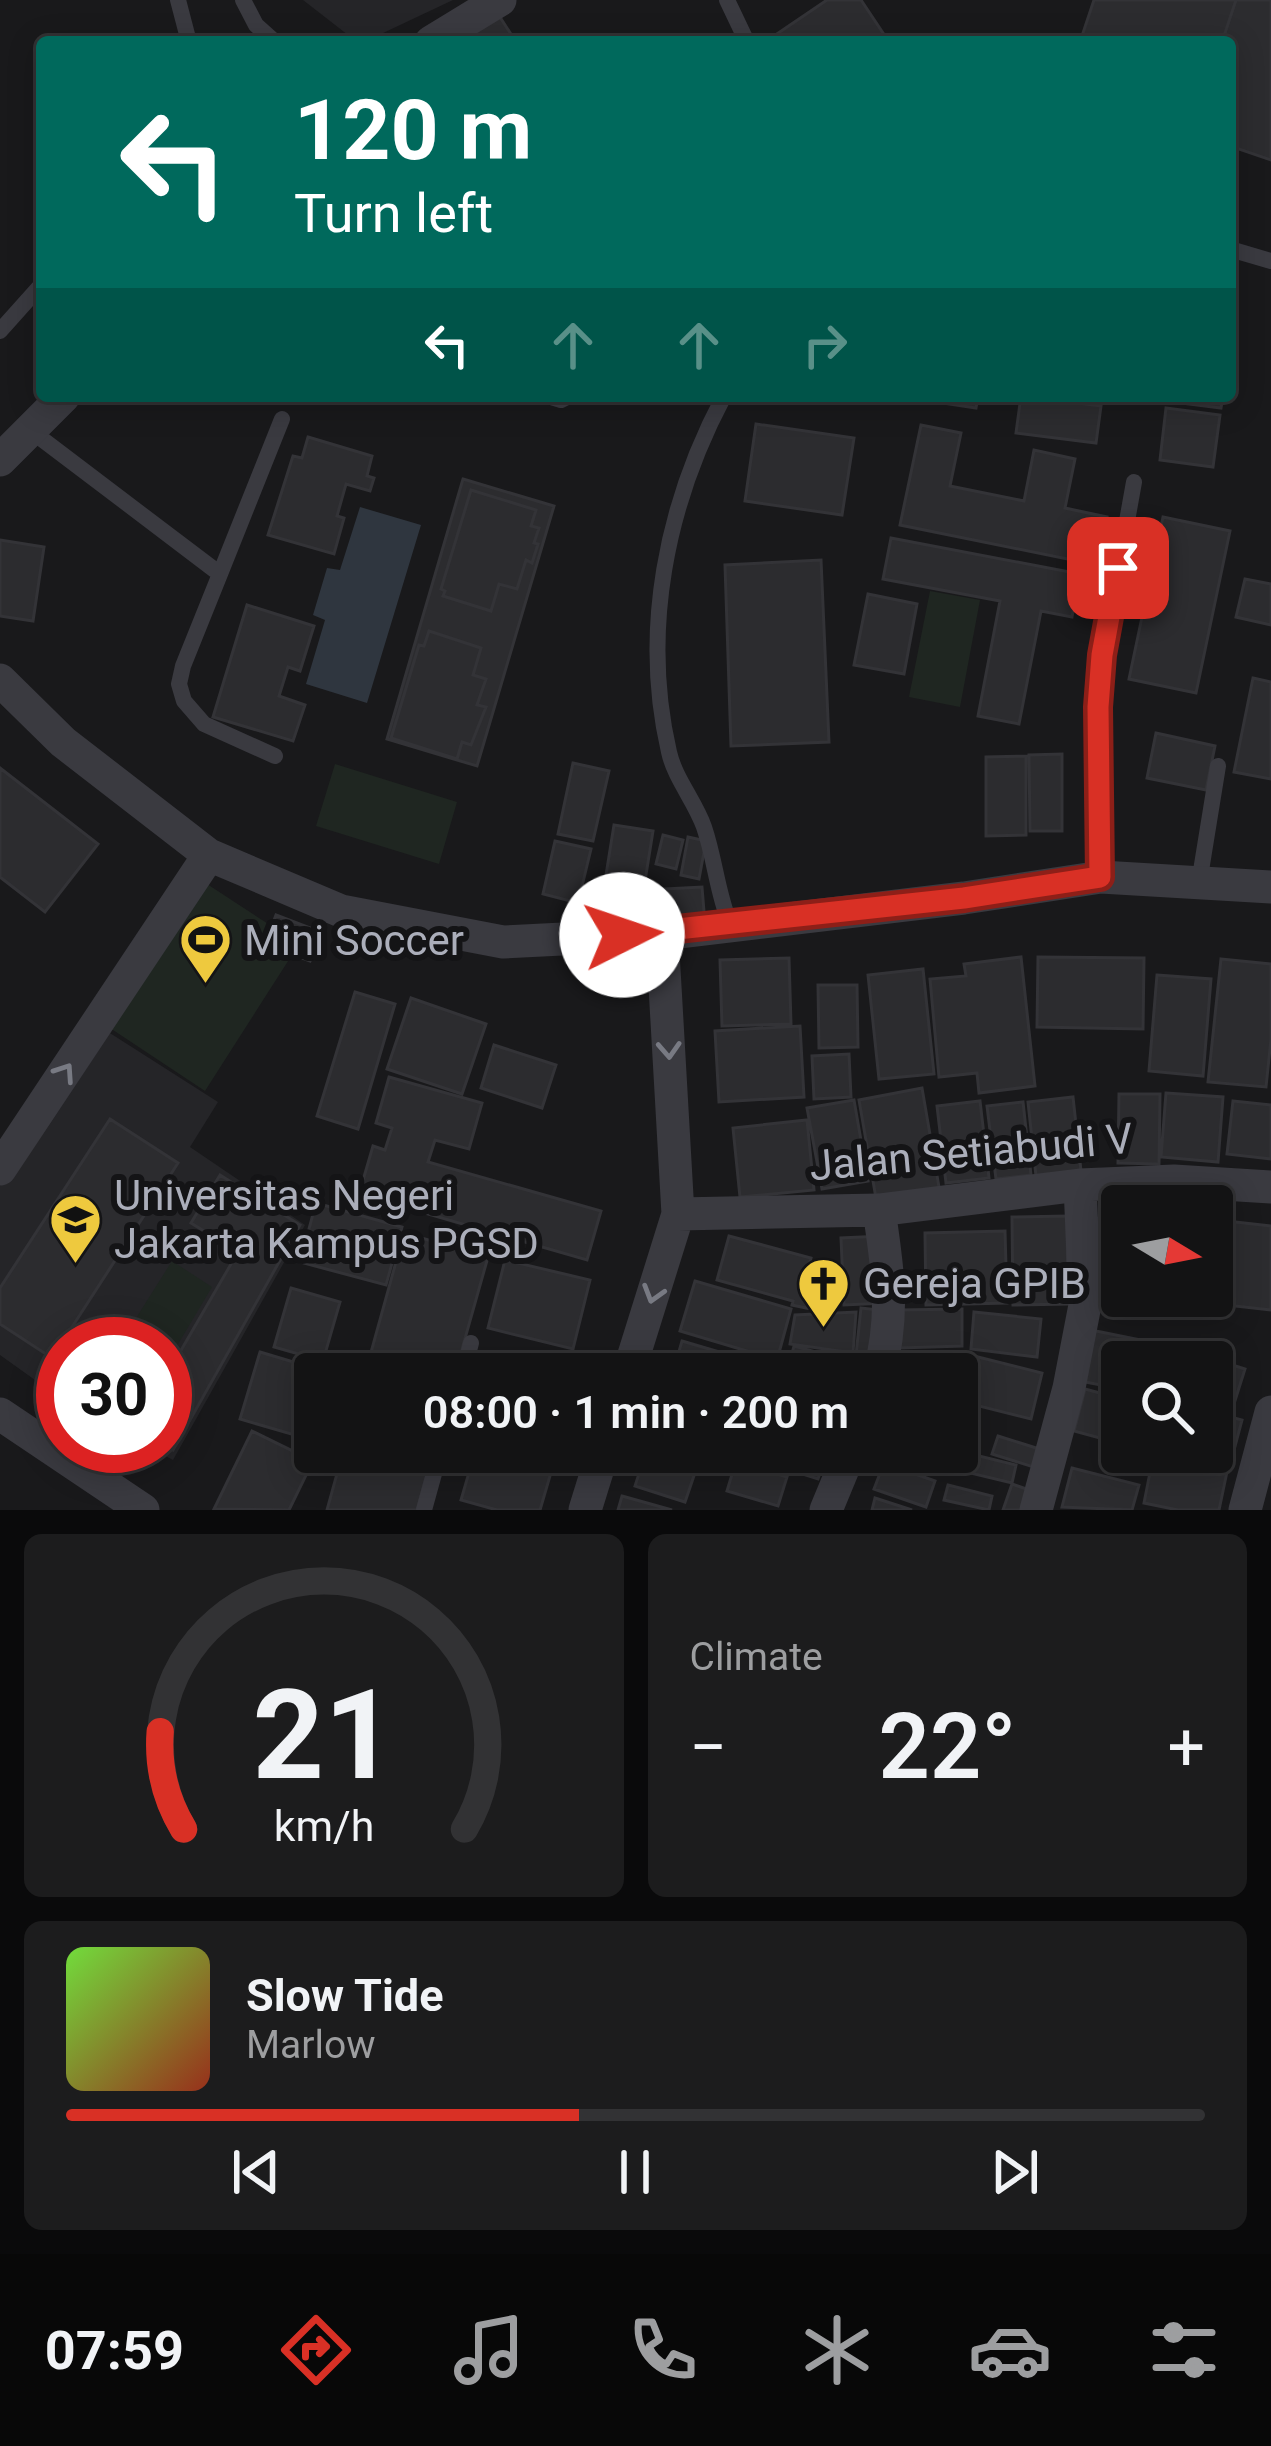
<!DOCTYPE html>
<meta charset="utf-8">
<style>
body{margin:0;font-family:Roboto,sans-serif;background:#1c1c1d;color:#f1f3f6;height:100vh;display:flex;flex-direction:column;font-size:45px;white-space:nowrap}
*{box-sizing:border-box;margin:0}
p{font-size:39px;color:#9d9ea0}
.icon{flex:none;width:66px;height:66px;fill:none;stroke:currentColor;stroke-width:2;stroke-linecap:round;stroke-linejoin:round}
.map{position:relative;height:1510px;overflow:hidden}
.panel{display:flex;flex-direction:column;gap:24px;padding:24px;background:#0a0a0b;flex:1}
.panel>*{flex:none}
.banner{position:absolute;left:36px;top:36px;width:1200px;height:366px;border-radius:12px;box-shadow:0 6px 30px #0003,0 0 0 3px #323234;background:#00695c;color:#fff;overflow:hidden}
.needle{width:78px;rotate:100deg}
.buttons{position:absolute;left:1101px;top:1185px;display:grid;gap:24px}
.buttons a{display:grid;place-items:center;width:132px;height:132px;border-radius:12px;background:#131314;box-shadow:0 6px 30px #0003,0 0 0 3px #323234;font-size:60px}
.speed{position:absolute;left:36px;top:1317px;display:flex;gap:24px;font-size:60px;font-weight:700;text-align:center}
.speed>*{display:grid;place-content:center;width:156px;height:156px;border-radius:50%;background:#131314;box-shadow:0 6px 30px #0003,0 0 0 3px #323234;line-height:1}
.speed .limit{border:18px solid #d22;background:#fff;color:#111}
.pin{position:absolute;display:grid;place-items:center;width:102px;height:102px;color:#fff;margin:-51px;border-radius:24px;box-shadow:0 6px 18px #0006}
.me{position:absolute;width:132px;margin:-66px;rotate:86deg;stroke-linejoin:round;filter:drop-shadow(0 0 9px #0008)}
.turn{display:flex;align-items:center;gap:42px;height:252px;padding:0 60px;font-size:54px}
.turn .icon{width:156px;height:156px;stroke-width:2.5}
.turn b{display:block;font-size:84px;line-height:102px}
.lanes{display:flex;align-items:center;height:114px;padding:0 60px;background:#0003;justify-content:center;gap:60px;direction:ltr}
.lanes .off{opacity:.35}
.big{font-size:90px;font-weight:600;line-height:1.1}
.panel .tile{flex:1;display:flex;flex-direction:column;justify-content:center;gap:18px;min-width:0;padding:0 42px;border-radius:18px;background:#1c1c1d}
.panel .dial{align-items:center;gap:0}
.dial svg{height:312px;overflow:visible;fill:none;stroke:#323234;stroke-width:7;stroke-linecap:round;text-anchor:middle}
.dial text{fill:#f1f3f6;stroke:none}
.song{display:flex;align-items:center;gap:36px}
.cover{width:144px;height:144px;border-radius:18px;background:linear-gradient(135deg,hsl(100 70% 55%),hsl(10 70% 35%))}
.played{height:12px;border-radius:6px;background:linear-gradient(90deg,#d93025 45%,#323234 45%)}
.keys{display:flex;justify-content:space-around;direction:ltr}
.heat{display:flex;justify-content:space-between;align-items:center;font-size:66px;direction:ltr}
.panel .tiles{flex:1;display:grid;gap:24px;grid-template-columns:1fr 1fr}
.tile:last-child{grid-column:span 2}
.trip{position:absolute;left:294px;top:1353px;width:684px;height:120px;border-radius:12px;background:#131314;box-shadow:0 6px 30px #0003,0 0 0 3px #323234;font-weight:600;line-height:120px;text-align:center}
.menu{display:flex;height:192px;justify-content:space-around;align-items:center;background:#080808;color:#9d9ea0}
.menu .icon{width:84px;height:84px}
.menu .active{color:#d93025}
.menu b{font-size:54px;color:#f1f3f6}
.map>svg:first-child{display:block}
.built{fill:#252528}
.green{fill:#1f2621}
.water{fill:#2f363f}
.building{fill:#2c2c2f;stroke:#333337;stroke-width:3}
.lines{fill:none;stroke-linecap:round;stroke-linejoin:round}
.lane{stroke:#3a3a40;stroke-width:16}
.street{stroke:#3a3a40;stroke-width:33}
.oneway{stroke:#787a83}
.route-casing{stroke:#8d1f18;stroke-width:30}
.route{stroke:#d93025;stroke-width:21}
.labels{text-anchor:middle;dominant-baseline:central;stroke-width:12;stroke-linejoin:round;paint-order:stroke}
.poi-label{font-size:42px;fill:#abaeba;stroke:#141416;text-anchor:start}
.street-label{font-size:42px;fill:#abaeba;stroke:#141416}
</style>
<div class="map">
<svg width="1271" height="1510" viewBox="0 0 1271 1510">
<rect width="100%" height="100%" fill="#19191b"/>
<path class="built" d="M303,0H453L364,42H357Z
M102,1028L218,1102L190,1147L305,1225L173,1460L147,1446H165V1344H63V1400L0,1355V1186Z"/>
<path class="green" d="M930,591L980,600L960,707L909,697Z
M335,764L457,802L439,864L316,826Z
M204,882L299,944L205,1091L110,1028Z
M172,1261L212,1287L165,1366V1344L121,1342Z"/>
<path class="water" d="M360,507L421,525L367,703L306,684L325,620L313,615L327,568L340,570Z"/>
<path class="building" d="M827,0H861L889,42H765Z
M1094,0H1236L1222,42H1080Z
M1094,0H1271V160L1230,146V42H1080Z
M498,14L516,42H456Z
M897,396H978L976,408Z
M1021,396L1101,406L1096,443L1016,433Z
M1165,396H1223L1221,408L1165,401Z
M1166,408L1220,415L1213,467L1160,460Z
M756,424L854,438L842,515L745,501Z
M921,425L961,433L950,486L1024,501L1034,450L1075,459L1065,508L1107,517L1097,565L900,525Z
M308,437L372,456L367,476L374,478L370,491L346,484L337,516L344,518L334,554L268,535L293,456L302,458Z
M463,479L554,506L477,766L387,739Z
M471,490L536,510L531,526L539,528L534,543L538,544L532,563L526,560L517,589L499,584L491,611L443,596L445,591L441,589Z
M1163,517L1230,531L1196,693L1129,679Z
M891,538L1080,574L1072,617L1041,611L1019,724L978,716L1000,601L883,579Z
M0,540L44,547L33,621L0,616Z
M821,560L829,742L731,746L725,565Z
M1245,579L1271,584V625L1236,617Z
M868,594L917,604L904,674L854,665Z
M247,605L314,626L300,671L288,667L279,696L305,705L293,741L213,717Z
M429,631L481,648L473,675L486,679L477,705L486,707L471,745L462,742L457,759L391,738L419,645L424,646Z
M1253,678L1271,682V779L1234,772Z
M1156,733L1215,746L1206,790L1147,778Z
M1062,754V831H1030L1029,755Z
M1026,756V835L986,836V757Z
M573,763L609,771L593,841L558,834Z
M0,768L98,844L45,912L0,877Z
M614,825L653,831L645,881L606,875Z
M663,835L683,840L676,869L656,864Z
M688,837L706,841L699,879L681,875Z
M555,841L591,849L578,903L543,894Z
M702,887L705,924L647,927L646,890Z
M276,915L321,932L310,961L265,944Z
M1021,957L1035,1086L979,1093L977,1073L939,1077L930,979L966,976L964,964Z
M1038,957L1144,958L1143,1029L1037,1027Z
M789,958L791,1024L722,1026L720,960Z
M1221,959L1271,964V1039L1266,1087L1208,1082Z
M923,969L934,1074L879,1079L868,975Z
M1157,975L1211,979L1203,1076L1149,1071Z
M818,985H857L858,1047L819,1048Z
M355,992L395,1004L358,1129L317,1116Z
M411,998L486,1024L462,1094L387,1069Z
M800,1026L804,1097L719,1102L715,1031Z
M494,1045L556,1065L542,1108L481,1088Z
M849,1054L851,1097L814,1099L812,1056Z
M389,1077L482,1103L469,1149L435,1140L428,1162L601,1211L587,1260L359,1194L373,1146L385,1150L392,1128L376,1123Z
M922,1088L940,1193L877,1204L859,1100Z
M1166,1093L1223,1097L1218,1162L1161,1157Z
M1119,1094H1160L1159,1164L1118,1163Z
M1073,1097L1081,1171L1036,1176L1028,1102Z
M854,1100L868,1181L822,1189L807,1108Z
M980,1101L989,1178L946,1183L937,1106Z
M1233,1101L1271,1105V1159L1227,1154Z
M1023,1102L1031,1175L996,1179L987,1106Z
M110,1119L178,1163L52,1358L0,1324V1288Z
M807,1120L814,1190L740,1197L733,1128Z
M220,1175L300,1225L173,1450L165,1446V1378L238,1252L191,1223Z
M316,1203L402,1227L386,1285L300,1262Z
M1067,1216L1068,1304L1013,1305L1012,1217Z
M1094,1218L1122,1220V1244L1092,1241Z
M1218,1220L1271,1226V1310L1208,1303Z
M1005,1231L1007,1303L926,1305L925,1233Z
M404,1233L488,1257L455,1374H365Z
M729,1236L811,1258L804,1284L834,1290L830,1313L792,1305L793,1301L717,1280Z
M882,1236L885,1303L844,1305L841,1238Z
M505,1260L590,1280L573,1349L488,1328Z
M695,1281L791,1309L777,1360L680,1331Z
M291,1288L340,1302L323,1361L274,1347Z
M861,1308L887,1311L881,1358L856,1355Z
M962,1309V1346L900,1348L899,1310Z
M856,1312L853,1353L790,1344L795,1315Z
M974,1312L1041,1319L1037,1357L971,1349Z
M1091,1330L1165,1345L1161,1362H1122V1389L1080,1381Z
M682,1341L757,1363L754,1374L673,1372Z
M794,1346L834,1357L829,1374L788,1368Z
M1179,1348L1245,1369L1233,1407L1212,1400V1362H1175Z
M260,1352L317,1369L298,1436L240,1419Z
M895,1352L964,1359L959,1406L957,1374H892Z
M839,1356L877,1367L875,1374H834Z
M974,1356L1042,1373L1031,1419L963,1402Z
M500,1364L533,1374H497Z
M1085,1389L1122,1399V1444L1074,1431Z
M1212,1412L1242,1420L1233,1454L1212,1448Z
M252,1431L313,1461L289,1510L214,1509Z
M998,1436L1049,1452L1043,1470L992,1454Z
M343,1452H433L417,1510H327Z
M475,1452H557L540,1510H497L461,1500Z
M646,1452H669L699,1461L685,1502L635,1486Z
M778,1452H825L827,1453L818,1479L774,1465Z
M1154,1452L1228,1467L1219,1510H1178L1144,1503Z
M971,1454L1016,1465L1012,1483L966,1472Z
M736,1461L787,1477L778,1506L727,1491Z
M884,1463L935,1481L926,1507L874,1489Z
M1072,1468L1139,1485L1132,1510L1062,1507Z
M1012,1484L1032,1491L1026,1510H1003Z
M948,1485L992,1496L989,1510L944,1500Z
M622,1496L672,1510H618Z
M875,1498L912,1510H872Z"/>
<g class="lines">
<path class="lane" d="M178,0L189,42
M243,0L256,25L275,42
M727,0L747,42
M1230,249L1271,261
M0,331L42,284
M548,396L561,400L569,396
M724,396C666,505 641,631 669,752C675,779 695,801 704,827C715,859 717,892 730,924
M30,430L220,574L183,666L179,684L184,701L204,724L275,756
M220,574L282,419
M1101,877L1098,707L1103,655L1134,482
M1199,883L1218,766
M463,1374L471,1343
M424,1510L440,1452"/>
<path class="street" d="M431,42L500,0
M0,460L64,396
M0,680L63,742L209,855L341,911L503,942L662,934L964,898L1101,877L1271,887
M0,1169L209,855
M678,1214L879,1210L1080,1185L1174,1181L1271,1187
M628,1374L678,1214L662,934
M879,1374C895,1315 888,1270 879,1210
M0,1414L143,1510
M585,1510L603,1452
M826,1510L850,1452
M1036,1510L1069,1388L1085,1305L1080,1185
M1245,1510L1271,1412"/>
</g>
<defs><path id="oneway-chevron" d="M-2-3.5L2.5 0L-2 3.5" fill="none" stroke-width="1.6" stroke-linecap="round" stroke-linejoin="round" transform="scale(3)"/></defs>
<g class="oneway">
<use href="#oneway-chevron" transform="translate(669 1050) rotate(87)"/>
<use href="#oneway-chevron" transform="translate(65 1072) rotate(-56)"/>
<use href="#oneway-chevron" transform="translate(653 1294) rotate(107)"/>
</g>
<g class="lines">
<defs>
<path id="route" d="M622,935L964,898L1100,877L1098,707L1102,655L1118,568"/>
</defs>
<use href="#route" class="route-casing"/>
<use href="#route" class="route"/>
</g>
<defs>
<symbol id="stadium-pin" viewBox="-11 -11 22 30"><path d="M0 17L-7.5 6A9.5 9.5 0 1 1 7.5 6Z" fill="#eec93e" stroke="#141416"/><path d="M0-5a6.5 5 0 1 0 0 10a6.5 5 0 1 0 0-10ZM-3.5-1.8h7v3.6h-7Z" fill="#111"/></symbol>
<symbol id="university-pin" viewBox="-11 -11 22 30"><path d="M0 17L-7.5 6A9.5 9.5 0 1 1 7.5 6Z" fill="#eec93e" stroke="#141416"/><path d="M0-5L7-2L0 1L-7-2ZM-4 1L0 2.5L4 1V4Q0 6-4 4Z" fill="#111"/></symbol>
<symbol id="church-pin" viewBox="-11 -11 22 30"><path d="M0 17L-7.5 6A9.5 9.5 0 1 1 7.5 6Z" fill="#eec93e" stroke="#141416"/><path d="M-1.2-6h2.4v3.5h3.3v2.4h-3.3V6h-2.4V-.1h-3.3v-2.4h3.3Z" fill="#111"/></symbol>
</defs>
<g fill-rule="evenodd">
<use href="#stadium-pin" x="176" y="910" width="59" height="81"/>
<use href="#university-pin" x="46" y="1190" width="59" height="81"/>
<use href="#church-pin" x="794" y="1254" width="59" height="81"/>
</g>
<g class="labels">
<g class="poi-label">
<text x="244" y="940">Mini Soccer</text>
<text x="114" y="1195">Universitas Negeri<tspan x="114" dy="48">Jakarta Kampus PGSD</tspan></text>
<text x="863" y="1283">Gereja GPIB</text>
</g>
<g class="street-label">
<text transform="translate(971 1152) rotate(-5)">Jalan Setiabudi V</text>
</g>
</g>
</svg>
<div class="buttons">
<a><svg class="needle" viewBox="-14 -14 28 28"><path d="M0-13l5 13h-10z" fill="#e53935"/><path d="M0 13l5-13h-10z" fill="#9d9ea0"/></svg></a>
<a><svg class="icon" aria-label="search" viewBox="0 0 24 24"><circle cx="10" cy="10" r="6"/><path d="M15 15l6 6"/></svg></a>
</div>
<div class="speed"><div class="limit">30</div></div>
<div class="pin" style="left:1118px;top:568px;background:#d93025"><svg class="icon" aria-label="arrive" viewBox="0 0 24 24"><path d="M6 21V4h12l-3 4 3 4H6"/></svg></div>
<svg class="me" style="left:622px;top:935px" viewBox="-20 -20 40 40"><circle r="19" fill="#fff"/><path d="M0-13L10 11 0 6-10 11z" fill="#d93025"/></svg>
<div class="trip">08:00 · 1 min · 200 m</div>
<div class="banner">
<div class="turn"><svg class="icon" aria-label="left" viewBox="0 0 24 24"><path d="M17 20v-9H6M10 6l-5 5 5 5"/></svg><div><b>120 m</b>Turn left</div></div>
<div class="lanes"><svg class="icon" aria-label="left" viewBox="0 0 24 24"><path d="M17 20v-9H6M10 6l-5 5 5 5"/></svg><svg class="icon off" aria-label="ahead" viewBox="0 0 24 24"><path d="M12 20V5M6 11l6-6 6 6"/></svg><svg class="icon off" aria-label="ahead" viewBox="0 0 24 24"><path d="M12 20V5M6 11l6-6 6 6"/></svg><svg class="icon off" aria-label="right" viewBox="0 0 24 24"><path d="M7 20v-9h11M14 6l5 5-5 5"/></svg></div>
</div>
</div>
<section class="panel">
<div class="tiles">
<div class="tile dial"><svg viewBox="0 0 100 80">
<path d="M14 69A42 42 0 1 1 86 69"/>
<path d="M14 69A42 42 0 0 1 8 44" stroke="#d93025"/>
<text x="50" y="56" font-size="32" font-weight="700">21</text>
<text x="50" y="72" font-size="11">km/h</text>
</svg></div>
<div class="tile"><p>Climate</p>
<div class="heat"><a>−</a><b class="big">22°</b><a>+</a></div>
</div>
<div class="tile">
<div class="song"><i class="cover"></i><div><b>Slow Tide</b><p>Marlow</p></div></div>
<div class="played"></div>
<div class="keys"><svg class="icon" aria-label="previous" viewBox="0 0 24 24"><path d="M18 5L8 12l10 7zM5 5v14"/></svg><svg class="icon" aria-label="pause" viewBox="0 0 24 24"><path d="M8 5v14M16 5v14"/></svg><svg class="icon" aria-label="next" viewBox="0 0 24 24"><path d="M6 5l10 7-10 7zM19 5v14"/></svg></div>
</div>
</div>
</section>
<nav class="menu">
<b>07:59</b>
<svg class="icon active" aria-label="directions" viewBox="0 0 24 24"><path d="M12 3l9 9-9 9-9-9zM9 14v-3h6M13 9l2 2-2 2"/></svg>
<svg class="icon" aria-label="music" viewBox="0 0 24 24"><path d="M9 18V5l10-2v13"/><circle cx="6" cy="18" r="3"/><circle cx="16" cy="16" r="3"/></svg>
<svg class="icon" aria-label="phone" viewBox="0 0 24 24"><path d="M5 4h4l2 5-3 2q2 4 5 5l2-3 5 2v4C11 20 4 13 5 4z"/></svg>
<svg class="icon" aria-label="climate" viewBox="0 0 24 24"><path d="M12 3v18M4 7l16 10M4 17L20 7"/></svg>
<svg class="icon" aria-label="car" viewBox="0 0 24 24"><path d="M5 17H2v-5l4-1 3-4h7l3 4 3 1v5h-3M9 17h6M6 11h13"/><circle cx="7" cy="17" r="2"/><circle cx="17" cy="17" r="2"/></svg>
<svg class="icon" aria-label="filters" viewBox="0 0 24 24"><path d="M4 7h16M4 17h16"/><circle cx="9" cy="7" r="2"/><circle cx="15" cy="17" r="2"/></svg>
</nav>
